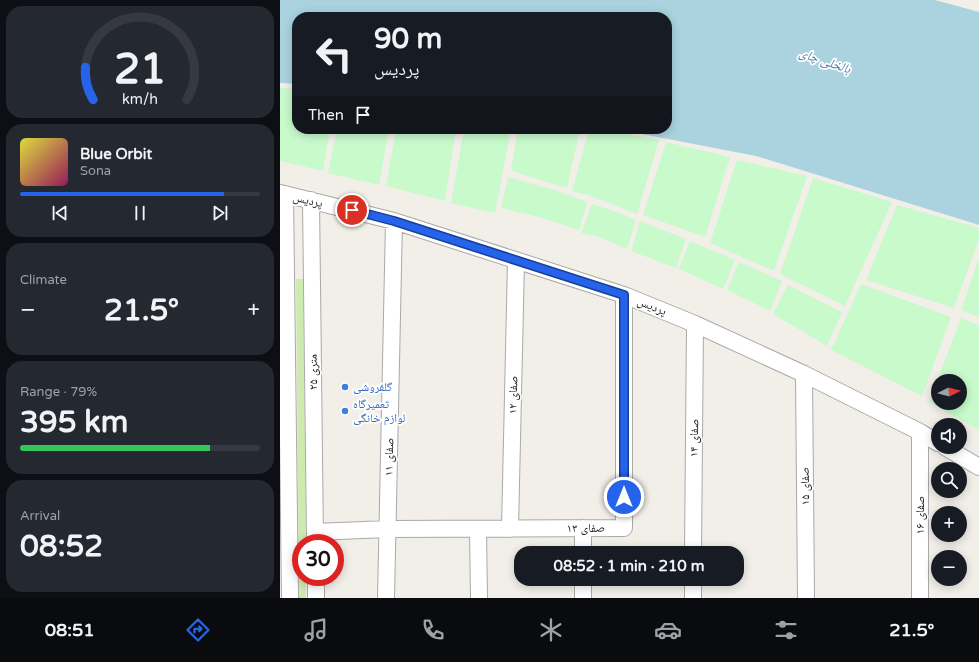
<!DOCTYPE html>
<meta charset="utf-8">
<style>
body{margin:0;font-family:"Varela Round","Noto Naskh Arabic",sans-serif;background:#242831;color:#f1f3f6;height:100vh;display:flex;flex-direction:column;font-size:15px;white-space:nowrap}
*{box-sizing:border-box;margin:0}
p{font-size:13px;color:#9ea1a6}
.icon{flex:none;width:22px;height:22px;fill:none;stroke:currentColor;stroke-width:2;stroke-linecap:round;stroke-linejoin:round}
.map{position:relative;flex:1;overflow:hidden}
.side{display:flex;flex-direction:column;gap:6px;padding:6px;background:#0d0f14;width:280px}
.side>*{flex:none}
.top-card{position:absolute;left:12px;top:12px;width:380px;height:122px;border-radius:16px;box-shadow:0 2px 10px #0003;background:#171b24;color:#f1f3f6;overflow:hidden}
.needle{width:26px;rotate:84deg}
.controls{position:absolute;left:651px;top:374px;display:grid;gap:8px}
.controls a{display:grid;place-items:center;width:36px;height:36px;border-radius:50%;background:#171b24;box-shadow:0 2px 10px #0003;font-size:20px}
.speed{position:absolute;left:12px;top:534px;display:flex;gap:8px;font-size:20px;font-weight:700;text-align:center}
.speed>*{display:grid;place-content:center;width:52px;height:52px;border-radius:50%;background:#171b24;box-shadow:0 2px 10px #0003;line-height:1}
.speed .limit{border:6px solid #d22;background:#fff;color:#111}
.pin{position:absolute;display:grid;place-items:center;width:34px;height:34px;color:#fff;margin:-17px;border:2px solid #fff;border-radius:50%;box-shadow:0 1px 4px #0007}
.me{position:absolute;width:44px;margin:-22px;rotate:0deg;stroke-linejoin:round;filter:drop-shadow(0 0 3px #0008)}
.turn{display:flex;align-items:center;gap:14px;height:84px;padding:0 16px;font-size:18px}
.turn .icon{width:52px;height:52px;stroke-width:2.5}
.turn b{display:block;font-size:28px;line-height:34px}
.then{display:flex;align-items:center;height:38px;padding:0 16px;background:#0003;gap:8px;font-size:15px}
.big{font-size:30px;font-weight:700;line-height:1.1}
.side .widget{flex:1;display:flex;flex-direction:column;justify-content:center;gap:6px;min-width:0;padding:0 14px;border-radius:16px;background:#242831}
.side .dial{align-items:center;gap:0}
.dial svg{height:104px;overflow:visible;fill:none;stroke:#363941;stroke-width:7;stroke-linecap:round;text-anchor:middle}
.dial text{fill:#f1f3f6;stroke:none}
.song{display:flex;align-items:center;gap:12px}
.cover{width:48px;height:48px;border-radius:6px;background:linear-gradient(135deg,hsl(60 70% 55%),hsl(330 70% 35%))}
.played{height:4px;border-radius:2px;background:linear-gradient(90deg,#2563eb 85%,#363941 85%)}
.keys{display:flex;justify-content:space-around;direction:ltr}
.heat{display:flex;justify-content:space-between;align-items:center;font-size:22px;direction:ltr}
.charge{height:6px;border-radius:3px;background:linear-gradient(90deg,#34c759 79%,#363941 0)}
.trip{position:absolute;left:234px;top:546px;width:230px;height:40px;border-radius:16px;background:#171b24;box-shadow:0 2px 10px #0003;font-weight:700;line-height:40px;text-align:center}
.dock{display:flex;height:64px;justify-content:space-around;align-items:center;background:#090b0e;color:#9ea1a6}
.dock .icon{width:28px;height:28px}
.dock .selected{color:#2563eb}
.dock b{font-size:18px;color:#f1f3f6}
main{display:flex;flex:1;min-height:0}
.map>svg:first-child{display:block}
.grass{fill:#cdebb0}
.park{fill:#c8facc;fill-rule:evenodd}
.water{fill:#aad3df}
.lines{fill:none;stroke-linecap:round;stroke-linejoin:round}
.minor-casing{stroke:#a9a9a9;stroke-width:18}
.minor{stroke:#fff;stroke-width:16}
.route-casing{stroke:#184099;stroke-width:10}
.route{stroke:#2563eb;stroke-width:7}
.shop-dot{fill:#3f7fe0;stroke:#fff;stroke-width:1.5}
.labels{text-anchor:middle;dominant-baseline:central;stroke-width:3.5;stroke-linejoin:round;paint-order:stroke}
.street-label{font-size:12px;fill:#222;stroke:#fff}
.shop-label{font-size:12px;fill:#366cbe;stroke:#fff;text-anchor:start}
.water-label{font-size:13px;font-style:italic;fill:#4a7aab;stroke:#fff}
</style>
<main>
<section class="side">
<div class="widget dial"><svg viewBox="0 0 100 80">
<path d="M14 69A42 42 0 1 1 86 69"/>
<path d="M14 69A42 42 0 0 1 8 44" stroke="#2563eb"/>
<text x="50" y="56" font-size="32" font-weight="700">21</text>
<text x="50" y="72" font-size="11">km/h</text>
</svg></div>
<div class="widget">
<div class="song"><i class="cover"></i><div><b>Blue Orbit</b><p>Sona</p></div></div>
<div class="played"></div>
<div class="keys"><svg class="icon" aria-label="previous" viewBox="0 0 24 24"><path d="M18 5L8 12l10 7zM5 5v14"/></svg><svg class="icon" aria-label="pause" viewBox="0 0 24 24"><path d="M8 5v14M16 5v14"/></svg><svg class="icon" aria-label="next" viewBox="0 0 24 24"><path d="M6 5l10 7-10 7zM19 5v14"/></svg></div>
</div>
<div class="widget"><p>Climate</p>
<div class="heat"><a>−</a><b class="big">21.5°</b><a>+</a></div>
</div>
<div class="widget"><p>Range · 79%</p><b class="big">395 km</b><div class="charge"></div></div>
<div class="widget"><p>Arrival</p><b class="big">08:52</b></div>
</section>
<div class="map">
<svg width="699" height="598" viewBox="0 0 699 598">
<rect width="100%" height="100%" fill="#f2efe9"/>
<path class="grass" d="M16,279H23L26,543H21V577H26V598H19Z"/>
<path class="park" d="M0,88L17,89V129H50L43,171L0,161Z
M57,129H109L99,185L48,173Z
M116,129H176L165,201L106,186Z
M184,129H231L215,213L171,203Z
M238,129H300L287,188L231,171Z
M309,129H321L379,140L357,214L311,196L292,191Z
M386,142L450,157L425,237L363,215Z
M457,160L527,176L494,271L430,243Z
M228,177L274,190L307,202L299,230L259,217L221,208Z
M533,178L612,202L565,306L500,274Z
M312,204L334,211L356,220L347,249L319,237L301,233Z
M617,205L699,228V239L674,308L586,280Z
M360,221L406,239L396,268L351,251Z
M410,241L455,260L443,289L399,269Z
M699,258V317L681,310Z
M459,262L502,281L490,311L447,290Z
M581,284L671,317L642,396L551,350Z
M508,285L562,312L547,346L493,314Z
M681,318L699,325V430L649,402ZM658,381H680V403H658Z"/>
<path class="water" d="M0,0H655L699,12V225L476,156L336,129H387V17H17V84L0,83Z"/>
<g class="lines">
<defs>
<path id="minor" d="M0,193L114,221L344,295L415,324L524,374L640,432L658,443
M5,194L10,598
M31,200L35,541
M524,374L526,598
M640,432V598
M665,447L699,467
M198,529L199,598
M230,529L236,261
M35,532L107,529L344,528V295
M303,553V528
M413,553L415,324
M36,577V598
M106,598L114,221
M303,598V579
M413,598V579"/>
</defs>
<use href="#minor" class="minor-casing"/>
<use href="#minor" class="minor"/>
</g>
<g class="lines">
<defs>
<path id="route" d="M72,210L114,221L344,295V497"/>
</defs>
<use href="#route" class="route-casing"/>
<use href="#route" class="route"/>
</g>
<g class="shop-dot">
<circle cx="65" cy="387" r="4"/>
<circle cx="65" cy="411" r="4"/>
</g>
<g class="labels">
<g class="street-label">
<text transform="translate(28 200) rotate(13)">پردیس</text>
<text transform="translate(372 306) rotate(22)">پردیس</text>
<text transform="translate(33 372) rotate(-91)">۲۵ متری</text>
<text transform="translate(233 395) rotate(-89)">صفای ۱۲</text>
<text transform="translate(414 438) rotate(-89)">صفای ۱۴</text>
<text transform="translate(109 457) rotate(-89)">صفای ۱۱</text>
<text transform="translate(525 486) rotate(-91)">صفای ۱۵</text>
<text transform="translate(640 515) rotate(-90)">صفای ۱۶</text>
<text transform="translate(306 528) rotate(-1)">صفای ۱۳</text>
</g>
<g class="shop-label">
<text x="73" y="387">گلفروشی</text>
<text x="73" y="404">تعمیرگاه<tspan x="73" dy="14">لوازم خانگی</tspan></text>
</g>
<g class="water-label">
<text transform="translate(545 61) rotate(19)">بالخلی چای</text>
</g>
</g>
</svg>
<div class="controls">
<a><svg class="needle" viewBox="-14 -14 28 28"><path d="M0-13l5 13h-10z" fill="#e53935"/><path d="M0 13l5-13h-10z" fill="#9ea1a6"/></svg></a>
<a><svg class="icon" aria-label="sound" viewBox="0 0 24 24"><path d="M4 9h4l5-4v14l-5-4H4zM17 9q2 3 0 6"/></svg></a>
<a><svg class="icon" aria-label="search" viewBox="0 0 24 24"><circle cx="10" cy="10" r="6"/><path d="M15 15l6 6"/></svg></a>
<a>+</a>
<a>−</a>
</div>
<div class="speed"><div class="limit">30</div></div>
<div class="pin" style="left:72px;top:210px;background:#d93025"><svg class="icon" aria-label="arrive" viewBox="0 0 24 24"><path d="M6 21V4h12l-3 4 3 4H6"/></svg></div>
<svg class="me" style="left:344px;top:497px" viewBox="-20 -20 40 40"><circle r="17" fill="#2563eb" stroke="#fff" stroke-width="3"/><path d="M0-11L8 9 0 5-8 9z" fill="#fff"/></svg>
<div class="trip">08:52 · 1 min · 210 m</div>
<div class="top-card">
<div class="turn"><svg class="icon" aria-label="left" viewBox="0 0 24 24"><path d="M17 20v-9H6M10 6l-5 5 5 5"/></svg><div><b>90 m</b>پردیس</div></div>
<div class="then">Then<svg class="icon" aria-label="arrive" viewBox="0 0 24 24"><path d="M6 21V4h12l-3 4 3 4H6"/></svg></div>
</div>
</div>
</main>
<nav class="dock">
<b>08:51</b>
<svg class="icon selected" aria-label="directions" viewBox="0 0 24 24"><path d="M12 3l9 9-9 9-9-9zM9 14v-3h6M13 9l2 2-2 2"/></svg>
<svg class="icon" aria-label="music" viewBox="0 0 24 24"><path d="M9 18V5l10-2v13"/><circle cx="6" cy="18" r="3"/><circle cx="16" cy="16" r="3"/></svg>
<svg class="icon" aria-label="phone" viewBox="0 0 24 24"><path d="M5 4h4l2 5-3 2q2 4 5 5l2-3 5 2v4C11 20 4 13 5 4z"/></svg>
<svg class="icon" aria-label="climate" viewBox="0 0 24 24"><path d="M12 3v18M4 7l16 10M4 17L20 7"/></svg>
<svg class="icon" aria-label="car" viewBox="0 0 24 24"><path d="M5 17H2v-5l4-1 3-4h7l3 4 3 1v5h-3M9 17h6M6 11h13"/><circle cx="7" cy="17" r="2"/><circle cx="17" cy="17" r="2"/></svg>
<svg class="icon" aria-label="filters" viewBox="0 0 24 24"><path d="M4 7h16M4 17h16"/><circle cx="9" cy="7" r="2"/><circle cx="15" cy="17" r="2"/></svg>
<b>21.5°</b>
</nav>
